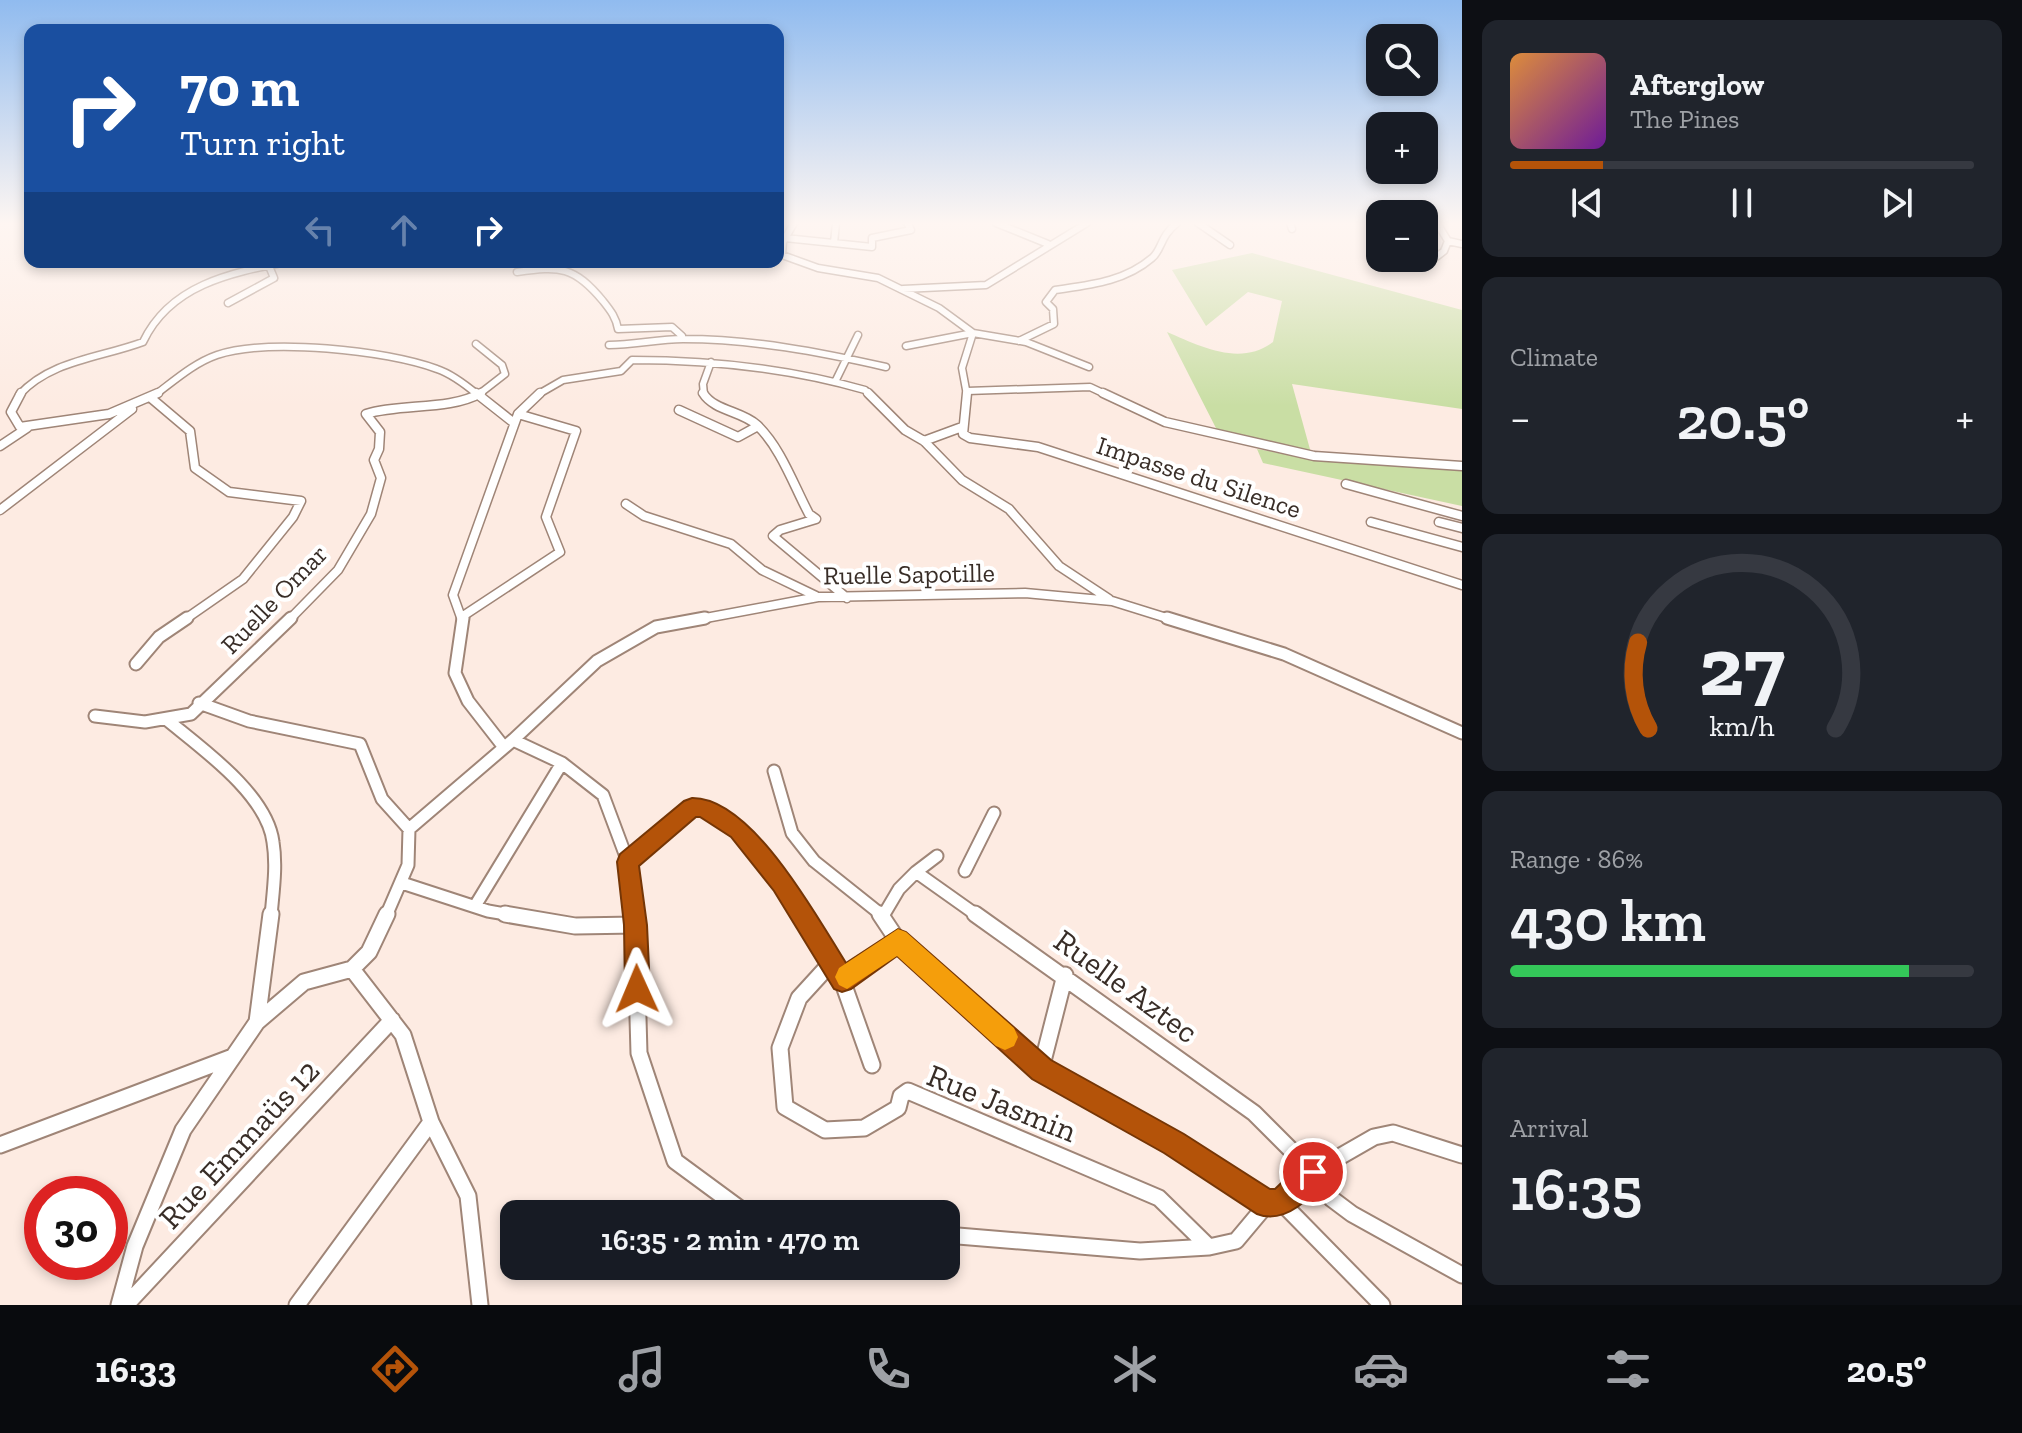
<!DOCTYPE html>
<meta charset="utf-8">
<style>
body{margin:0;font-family:"Zilla Slab",serif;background:#20242c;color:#f1f3f6;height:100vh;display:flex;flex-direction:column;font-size:30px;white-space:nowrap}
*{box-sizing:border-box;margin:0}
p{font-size:26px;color:#9ea1a6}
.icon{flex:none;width:44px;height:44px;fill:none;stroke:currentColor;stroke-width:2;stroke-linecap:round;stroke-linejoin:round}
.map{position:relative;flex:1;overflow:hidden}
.panel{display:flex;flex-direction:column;gap:20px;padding:20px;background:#0d0f14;width:560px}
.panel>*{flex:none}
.banner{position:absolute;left:24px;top:24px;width:760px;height:244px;border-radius:16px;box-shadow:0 4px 12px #0003;background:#1a4fa0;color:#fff;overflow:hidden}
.controls{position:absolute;left:1366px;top:24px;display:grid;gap:16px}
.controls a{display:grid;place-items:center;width:72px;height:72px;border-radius:16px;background:#171b24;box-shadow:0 4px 12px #0003;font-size:40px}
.speed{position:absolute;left:24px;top:1176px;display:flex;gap:16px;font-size:40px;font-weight:700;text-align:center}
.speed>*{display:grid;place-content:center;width:104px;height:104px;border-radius:50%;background:#171b24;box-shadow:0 4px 12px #0003;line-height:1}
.speed .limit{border:12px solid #d22;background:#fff;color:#111}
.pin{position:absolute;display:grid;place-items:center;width:68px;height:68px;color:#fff;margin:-34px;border:4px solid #fff;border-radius:50%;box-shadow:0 2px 8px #0007}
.me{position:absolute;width:88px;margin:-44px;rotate:359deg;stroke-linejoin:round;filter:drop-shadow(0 0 6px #0008)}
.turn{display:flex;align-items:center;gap:28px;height:168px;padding:0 24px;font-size:36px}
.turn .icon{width:104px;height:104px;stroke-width:2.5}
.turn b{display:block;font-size:56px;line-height:68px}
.lanes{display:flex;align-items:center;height:76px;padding:0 24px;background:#0003;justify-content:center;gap:40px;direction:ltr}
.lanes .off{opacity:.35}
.big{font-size:60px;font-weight:600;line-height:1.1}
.panel .card{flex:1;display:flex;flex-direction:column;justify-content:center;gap:12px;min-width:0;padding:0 28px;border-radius:16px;background:#20242c}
.panel .dial{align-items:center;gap:0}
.dial svg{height:208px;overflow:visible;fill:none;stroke:#363941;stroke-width:7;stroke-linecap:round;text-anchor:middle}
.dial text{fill:#f1f3f6;stroke:none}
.song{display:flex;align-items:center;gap:24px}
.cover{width:96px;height:96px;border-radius:12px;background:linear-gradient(135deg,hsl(30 70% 55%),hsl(280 70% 35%))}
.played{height:8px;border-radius:4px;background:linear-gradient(90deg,#b45309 20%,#363941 20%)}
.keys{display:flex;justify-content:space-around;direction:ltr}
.heat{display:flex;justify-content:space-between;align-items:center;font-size:44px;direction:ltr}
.charge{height:12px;border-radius:6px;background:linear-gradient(90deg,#34c759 86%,#363941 0)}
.trip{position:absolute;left:500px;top:1200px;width:460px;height:80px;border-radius:16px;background:#171b24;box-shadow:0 4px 12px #0003;font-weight:600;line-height:80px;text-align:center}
.menu{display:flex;height:128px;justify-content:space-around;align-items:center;background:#090b0e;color:#9ea1a6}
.menu .icon{width:56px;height:56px}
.menu .current{color:#b45309}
.menu b{font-size:36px;color:#f1f3f6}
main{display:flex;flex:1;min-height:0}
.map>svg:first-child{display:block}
.green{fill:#c9dea4}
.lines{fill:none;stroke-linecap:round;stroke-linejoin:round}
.street-far3-casing{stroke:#9f8577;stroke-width:9}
.street-far2-casing{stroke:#9f8577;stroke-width:11}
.street-far1-casing{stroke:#9f8577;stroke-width:15}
.street-casing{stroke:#9f8577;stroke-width:19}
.street-far3{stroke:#fff;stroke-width:6}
.street-far2{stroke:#fff;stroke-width:8}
.street-far1{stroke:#fff;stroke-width:11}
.street{stroke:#fff;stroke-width:15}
.route{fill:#b45309;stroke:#753606;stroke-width:2}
.slow{fill:#f59e0b}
.labels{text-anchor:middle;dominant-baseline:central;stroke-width:8;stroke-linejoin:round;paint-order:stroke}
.street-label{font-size:26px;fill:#382d27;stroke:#fff}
.near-street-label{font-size:32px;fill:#382d27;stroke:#fff}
</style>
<main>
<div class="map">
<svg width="1462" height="1305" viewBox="0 0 1462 1305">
<rect width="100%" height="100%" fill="#fdebe2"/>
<path class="green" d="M1252,253L1462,310V409L1292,384L1311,453L1219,434L1167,332C1200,346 1240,367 1273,342L1282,301L1248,292L1206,326L1172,270Z
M1257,449L1322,461L1462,470V506L1263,463Z"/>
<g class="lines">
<defs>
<path id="street-far3" d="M794,223L783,242L782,255L818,268L878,278L939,308L973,333L962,368L967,395
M996,223L1048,244
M1198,223L1230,245
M1290,223L1292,229
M1437,223L1448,241
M785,238L872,247V238L911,230L907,223
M1448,241L1462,244
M834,243L836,223
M1435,258L1444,251L1448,241
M517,272C560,266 574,266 603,301C610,310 616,317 618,329L672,327L682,336L680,339
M903,289L986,285L1087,223
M228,303L274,278L269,266
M1019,341L1054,324L1053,309L1046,302L1055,290C1089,285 1124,282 1152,258C1162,250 1160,236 1177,223
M476,344L502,365L505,374L478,395
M609,345C634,345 658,339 683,339C752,339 820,352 886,367
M906,346L973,333L1026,342L1089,367
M836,380L858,335
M967,391L1090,387L1107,395
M19,395C51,360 100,358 143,342C170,285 230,273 286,262
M155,395C175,380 194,363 217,355C268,338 386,350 437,369C452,374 466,385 478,395
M537,395L563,380L621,371L632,360C711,360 789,368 865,390L870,395
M704,395L703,384L711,362"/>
<path id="street-far2" d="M21,393L11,412L20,427L109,414L158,393
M476,393L514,423
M703,393C714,411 742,411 757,425C781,448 794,486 809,514L816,519L780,530L773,536L847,598
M868,393L905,430L924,441L962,480L1009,509L1059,566L1109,599
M967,393L963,434L970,438L1038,447L1462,585
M1103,393L1165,422L1314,456L1462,466
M151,398L190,431L195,468L229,492L301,501L293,517L243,579L184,620
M679,410L738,437L758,426
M924,441L962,427
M0,446L27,428
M1346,484L1462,516
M626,504L644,516L731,544L762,570L816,596
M0,510L132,409
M1371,522L1462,547
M1439,522L1462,528
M463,616L560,552L546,517L576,431L518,414
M289,620L338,570L371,514L381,478L374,460L379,449L380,432L366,414C403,403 448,411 481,393
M462,620L453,595L518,414L540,393
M695,620L818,597L1025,593L1112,601L1173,620"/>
<path id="street-far1" d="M463,618L455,673L468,701L503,746
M1167,618L1284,654L1462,733
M136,664L159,637L187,618
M199,703L249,721L360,744L382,799L409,829
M95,716L145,722L191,714L291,618
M166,719C201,748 267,794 273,842C277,866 273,892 271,916
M513,740L562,763L603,795L628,862L635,916
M774,771L792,833L814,861L883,916
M409,829L513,740L597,661L656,627L705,618
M937,856L916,872L978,916
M628,862L692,808C733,804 783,885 802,916
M965,871L994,813
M402,883L488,911L517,916
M475,906L562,763
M386,916L408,865L409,829
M883,916L899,889L916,872"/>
<path id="street" d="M505,914L575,926L636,925
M635,914L639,1053L675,1161L747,1214
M801,914L842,980L872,1065
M880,914L898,941L1041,1069L1174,1144L1267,1204
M831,963L799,998L780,1048L785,1107L825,1130L864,1128L898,1108L901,1096L908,1091L1159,1198L1209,1247
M352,969L403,1035L431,1122L468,1196L480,1305
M842,980L898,941
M257,1022L271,914
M1041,1069L1065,975
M0,1145L230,1058
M1462,1155L1393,1133L1374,1137L1313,1172L1332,1199L1352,1214L1462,1275
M1281,1202L1382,1305
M946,1235L1140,1251L1209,1247L1236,1241L1267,1204L1281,1202L1313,1172L1254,1113L975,914
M119,1305L135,1246L183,1130L257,1022L304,982L352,969L369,952L387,914
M126,1305L392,1020
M297,1305L431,1122"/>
</defs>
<use href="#street-far3" class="street-far3-casing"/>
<use href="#street-far2" class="street-far2-casing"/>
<use href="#street-far1" class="street-far1-casing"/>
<use href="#street" class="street-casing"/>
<use href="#street-far3" class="street-far3"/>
<use href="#street-far2" class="street-far2"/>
<use href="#street-far1" class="street-far1"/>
<use href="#street" class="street"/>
</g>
<linearGradient id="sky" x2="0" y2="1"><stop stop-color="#90bbef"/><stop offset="0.55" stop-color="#fef6f2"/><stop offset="1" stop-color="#fef6f2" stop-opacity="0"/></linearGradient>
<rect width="1462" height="406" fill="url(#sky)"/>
<path class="route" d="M692,798C752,797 817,917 846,963L898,929L906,932L1051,1060L1184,1134L1270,1189H1275L1303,1162L1313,1158L1322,1162L1327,1172C1316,1197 1284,1225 1257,1214L1164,1153L1032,1079L897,956L851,989L842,992L834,989L774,891L731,837L700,817H696L639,866L647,925L650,989L646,998L637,1001L629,998L625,989L624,925L617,862L620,854L684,801Z"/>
<path class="slow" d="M898,929L906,932L1014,1028L1018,1037L1014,1046L1005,1050L996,1046L897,956L847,989L839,985L835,977L839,968Z"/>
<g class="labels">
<g class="street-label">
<text transform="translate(1199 477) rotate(18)">Impasse du Silence</text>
<text transform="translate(909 574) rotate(-1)">Ruelle Sapotille</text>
<text transform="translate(274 599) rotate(-46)">Ruelle Omar</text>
</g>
<g class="near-street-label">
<text transform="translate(1126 986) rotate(36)">Ruelle Aztec</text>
<text transform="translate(1002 1103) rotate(22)">Rue Jasmin</text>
<text transform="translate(239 1144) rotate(-47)">Rue Emmaüs 12</text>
</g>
</g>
</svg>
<div class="controls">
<a><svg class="icon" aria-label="search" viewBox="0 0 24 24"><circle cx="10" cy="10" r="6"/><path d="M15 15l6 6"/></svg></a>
<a>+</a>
<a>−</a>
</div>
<div class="speed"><div class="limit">30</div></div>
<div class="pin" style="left:1313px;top:1172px;background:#d93025"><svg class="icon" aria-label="arrive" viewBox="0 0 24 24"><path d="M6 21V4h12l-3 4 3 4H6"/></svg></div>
<svg class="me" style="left:637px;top:989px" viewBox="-20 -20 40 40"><path d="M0-17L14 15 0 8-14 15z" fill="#b45309" stroke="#fff" stroke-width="4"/></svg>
<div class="trip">16:35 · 2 min · 470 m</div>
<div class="banner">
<div class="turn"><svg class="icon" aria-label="right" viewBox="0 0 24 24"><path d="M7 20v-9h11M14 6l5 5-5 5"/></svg><div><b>70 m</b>Turn right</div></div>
<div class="lanes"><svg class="icon off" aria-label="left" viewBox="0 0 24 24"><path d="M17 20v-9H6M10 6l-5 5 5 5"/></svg><svg class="icon off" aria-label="ahead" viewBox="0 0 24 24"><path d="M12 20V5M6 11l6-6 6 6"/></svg><svg class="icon" aria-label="right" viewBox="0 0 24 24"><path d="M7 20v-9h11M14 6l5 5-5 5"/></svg></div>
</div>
</div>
<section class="panel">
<div class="card">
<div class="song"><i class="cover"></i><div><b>Afterglow</b><p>The Pines</p></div></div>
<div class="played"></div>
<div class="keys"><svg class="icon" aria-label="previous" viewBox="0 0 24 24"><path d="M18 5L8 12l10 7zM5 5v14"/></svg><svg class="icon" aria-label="pause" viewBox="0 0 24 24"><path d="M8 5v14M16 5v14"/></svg><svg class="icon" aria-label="next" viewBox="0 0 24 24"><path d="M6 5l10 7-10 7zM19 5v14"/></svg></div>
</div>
<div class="card"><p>Climate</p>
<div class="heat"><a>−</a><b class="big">20.5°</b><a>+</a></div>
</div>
<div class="card dial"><svg viewBox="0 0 100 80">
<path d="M14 69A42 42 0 1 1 86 69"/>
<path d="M14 69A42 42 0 0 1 10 36" stroke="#b45309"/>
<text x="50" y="56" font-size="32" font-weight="700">27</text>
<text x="50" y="72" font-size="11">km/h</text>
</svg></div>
<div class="card"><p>Range · 86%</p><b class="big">430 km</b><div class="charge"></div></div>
<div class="card"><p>Arrival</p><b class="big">16:35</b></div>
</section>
</main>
<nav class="menu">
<b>16:33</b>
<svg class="icon current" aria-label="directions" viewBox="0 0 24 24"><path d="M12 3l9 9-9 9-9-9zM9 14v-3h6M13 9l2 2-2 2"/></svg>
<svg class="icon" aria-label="music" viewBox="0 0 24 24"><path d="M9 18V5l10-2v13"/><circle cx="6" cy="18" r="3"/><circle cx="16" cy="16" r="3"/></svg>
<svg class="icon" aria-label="phone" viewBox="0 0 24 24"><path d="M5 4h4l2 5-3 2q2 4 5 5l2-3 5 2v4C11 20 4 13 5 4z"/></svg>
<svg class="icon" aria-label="climate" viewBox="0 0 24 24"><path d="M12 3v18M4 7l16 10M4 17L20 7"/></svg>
<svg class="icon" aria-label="car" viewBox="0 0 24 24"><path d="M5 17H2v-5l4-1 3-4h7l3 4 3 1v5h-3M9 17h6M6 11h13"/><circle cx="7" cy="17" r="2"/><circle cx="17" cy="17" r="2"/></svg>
<svg class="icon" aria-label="filters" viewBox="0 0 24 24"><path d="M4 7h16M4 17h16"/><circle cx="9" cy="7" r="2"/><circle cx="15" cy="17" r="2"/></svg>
<b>20.5°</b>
</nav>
